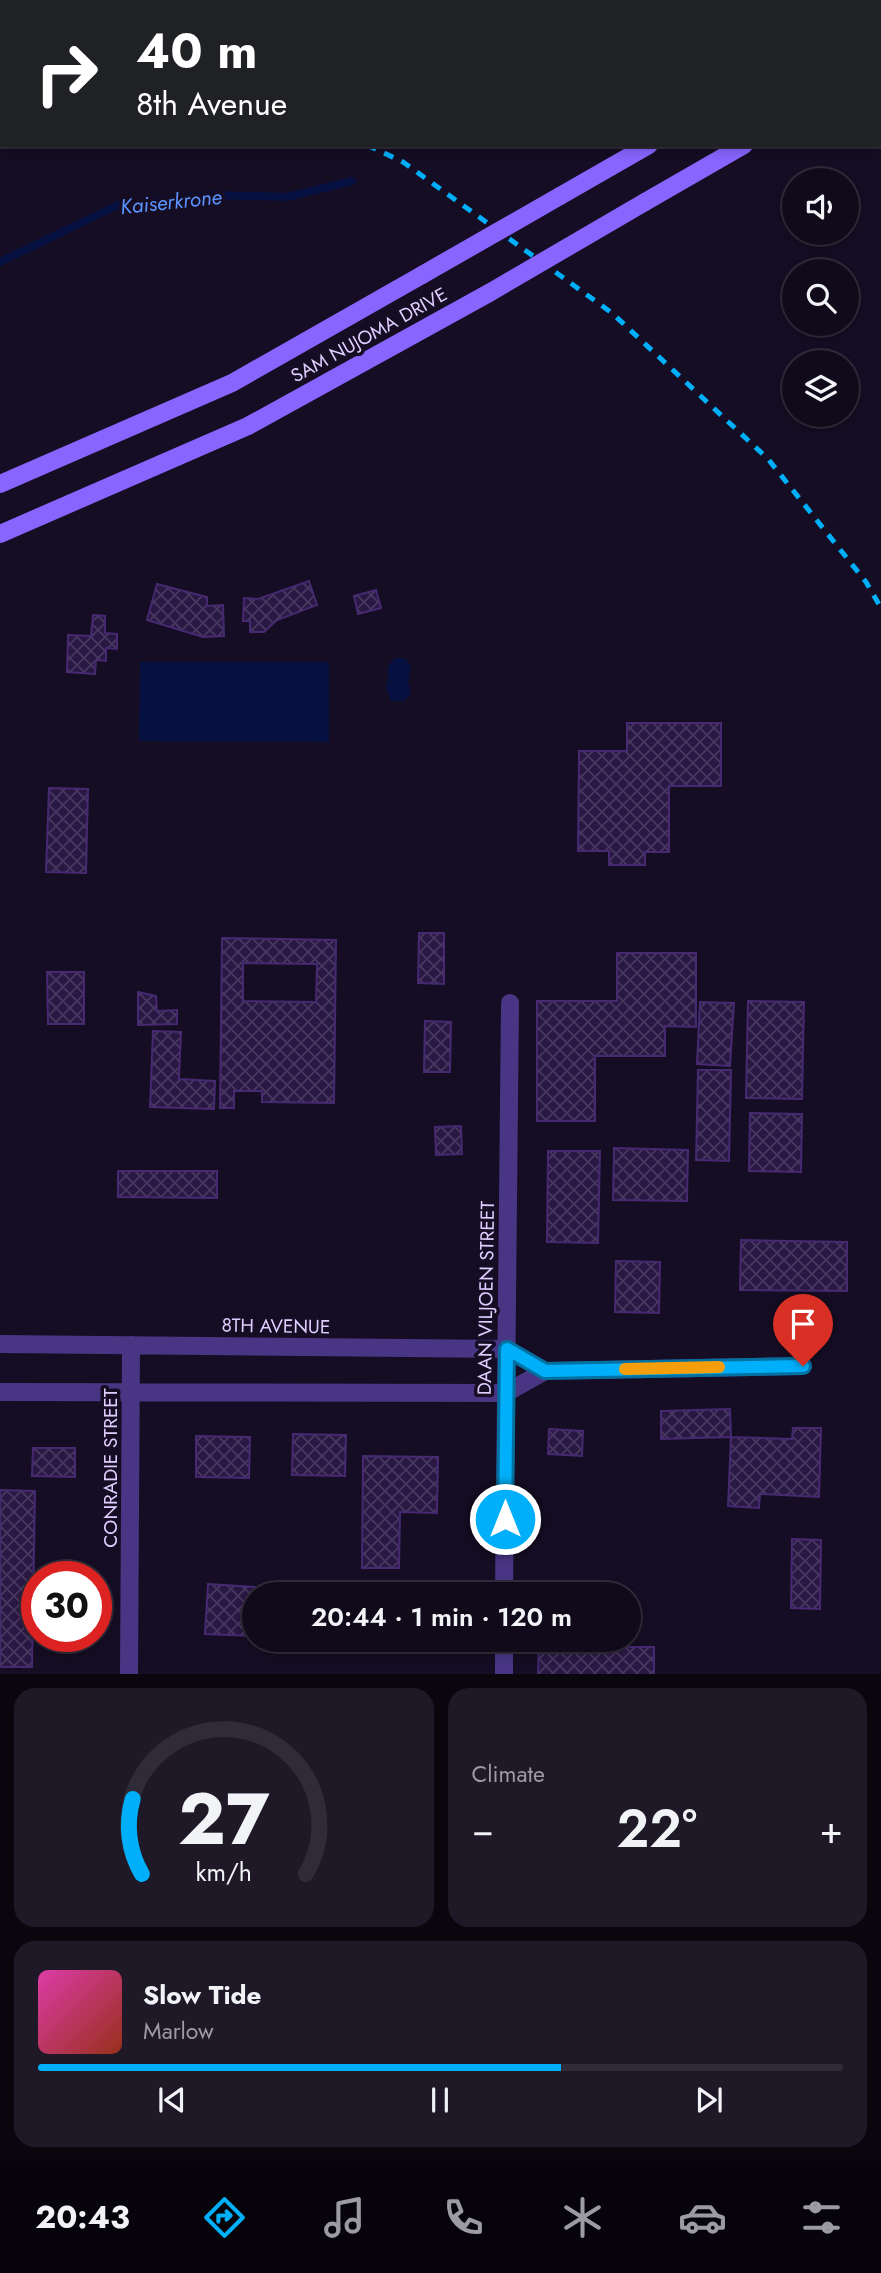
<!DOCTYPE html>
<meta charset="utf-8">
<style>
body{margin:0;font-family:Jost,sans-serif;background:#1e1827;color:#f1f3f6;height:100vh;display:flex;flex-direction:column;font-size:26px;white-space:nowrap}
*{box-sizing:border-box;margin:0}
p{font-size:23px;color:#9c9aa2}
.icon{flex:none;width:38px;height:38px;fill:none;stroke:currentColor;stroke-width:2;stroke-linecap:round;stroke-linejoin:round}
.map{position:relative;height:1674px;overflow:hidden}
.panel{display:flex;flex-direction:column;gap:14px;padding:14px;background:#09060e;flex:1}
.panel>*{flex:none}
.top-card{position:absolute;left:0px;top:0px;width:882px;height:147px;box-shadow:0 4px 10px #0003,0 0 0 2px #302b39;background:#202124;color:#fff;overflow:hidden}
.fabs{position:absolute;left:782px;top:168px;display:grid;gap:14px}
.fabs a{display:grid;place-items:center;width:77px;height:77px;border-radius:50%;background:#100a1a;box-shadow:0 4px 10px #0003,0 0 0 2px #302b39;font-size:35px}
.speed{position:absolute;left:21px;top:1561px;display:flex;gap:14px;font-size:35px;font-weight:700;text-align:center}
.speed>*{display:grid;place-content:center;width:91px;height:91px;border-radius:50%;background:#100a1a;box-shadow:0 4px 10px #0003,0 0 0 2px #302b39;line-height:1}
.speed .limit{border:10px solid #d22;background:#fff;color:#111}
.pin{position:absolute;display:grid;place-items:center;width:60px;height:60px;color:#fff;margin:-72px -30px;border-radius:50% 50% 50% 0;rotate:-45deg;box-shadow:0 0 7px #0007}
.pin .icon{rotate:45deg}
.me{position:absolute;width:77px;margin:-38px;rotate:0deg;stroke-linejoin:round;filter:drop-shadow(0 0 5px #0008)}
.turn{display:flex;align-items:center;gap:24px;height:147px;padding:0 21px;font-size:32px}
.turn .icon{width:91px;height:91px;stroke-width:2.5}
.turn b{display:block;font-size:49px;line-height:60px}
.big{font-size:52px;font-weight:600;line-height:1.1}
.panel .widget{flex:1;display:flex;flex-direction:column;justify-content:center;gap:10px;min-width:0;padding:0 24px;border-radius:21px;background:#1e1827}
.panel .dial{align-items:center;gap:0}
.dial svg{height:182px;overflow:visible;fill:none;stroke:#302b39;stroke-width:7;stroke-linecap:round;text-anchor:middle}
.dial text{fill:#f1f3f6;stroke:none}
.song{display:flex;align-items:center;gap:21px}
.cover{width:84px;height:84px;border-radius:10px;background:linear-gradient(135deg,hsl(320 70% 55%),hsl(10 70% 35%))}
.played{height:7px;border-radius:4px;background:linear-gradient(90deg,#00aff9 65%,#302b39 65%)}
.keys{display:flex;justify-content:space-around;direction:ltr}
.heat{display:flex;justify-content:space-between;align-items:center;font-size:38px;direction:ltr}
.panel .tiles{flex:1;display:grid;gap:14px;grid-template-columns:1fr 1fr}
.widget:last-child{grid-column:span 2}
.trip{position:absolute;left:242px;top:1582px;width:399px;height:70px;border-radius:35px;background:#100a1a;box-shadow:0 4px 10px #0003,0 0 0 2px #302b39;font-weight:600;line-height:70px;text-align:center}
.tab-bar{display:flex;height:112px;justify-content:space-around;align-items:center;background:#06040a;color:#9c9aa2}
.tab-bar .icon{width:49px;height:49px}
.tab-bar .on{color:#00aff9}
.tab-bar b{font-size:32px;color:#f1f3f6}
.map>svg:first-child{display:block}
.water{fill:#071141}
.lines{fill:none;stroke-linecap:round;stroke-linejoin:round}
.stream{stroke:#071141;stroke-width:8}
.building{fill:url(#building-cross-hatch);stroke:#462971;stroke-width:2;fill-rule:evenodd}
.street{stroke:#483684;stroke-width:18}
.secondary{stroke:#8865ff;stroke-width:18}
.rail{stroke:#00aff9;stroke-width:5;stroke-dasharray:10 9;stroke-linecap:butt}
.secondary-bridge{stroke:#8865ff;stroke-width:18}
.route-casing{stroke:#0072a2;stroke-width:18}
.route{stroke:#00aff9;stroke-width:12}
.slow{stroke:#f59e0b;stroke-width:12}
.labels{text-anchor:middle;dominant-baseline:central;stroke-width:7;stroke-linejoin:round;paint-order:stroke}
.street-label{font-size:19px;fill:#deceff;stroke:#150d23}
.water-label{font-size:21px;font-style:italic;fill:#5c93ff;stroke:#150d23}
</style>
<div class="map">
<svg width="881" height="1675" viewBox="0 0 881 1675">
<defs>
<pattern id="building-cross-hatch" width="8" height="8" patternUnits="userSpaceOnUse" patternTransform="scale(1.75)"><rect width="8" height="8" fill="#2a1844"/><path d="M0 0l8 8M0 8l8-8" fill="none" stroke="#483860"/></pattern>
</defs>
<rect width="100%" height="100%" fill="#150d23"/>
<path class="water" d="M396,658L406,659L411,666L408,682L411,692L405,701H391L386,688C391,676 383,666 396,658Z
M140,662H329V742L139,741Z"/>
<g class="lines">
<path class="stream" d="M564,2V0
M0,262L118,205L213,195L287,197L352,181"/>
</g>
<path class="building" d="M309,581L317,605L277,620L264,632H250V621H243L244,598L258,599Z
M157,584L207,597V606L223,605L224,636L203,637L147,620Z
M376,590L381,608L358,614L354,596Z
M93,615L105,616V633L117,634V649L106,648V661L96,660L95,674L67,672L68,635L91,636Z
M627,723H721V786H669V852H645V865H609V851H578L579,751H627Z
M49,788L88,789L86,873L46,872Z
M419,933H444V984L418,983Z
M222,938L336,940L334,1103L262,1102V1091H234V1108H220ZM243,963L317,964L316,1002L243,1001Z
M617,953H696V1027L665,1026V1056H595V1121H537V1001H617Z
M47,972H84V1024H48Z
M138,992L156,996L157,1011L177,1010V1024L138,1025Z
M748,1001L804,1002L802,1099L746,1098Z
M700,1002L734,1003L730,1066L697,1064Z
M425,1021L451,1022L450,1072H424Z
M153,1031L181,1032L179,1079L215,1081L214,1109L150,1107Z
M698,1070H731L729,1161L696,1160Z
M750,1113L802,1114L801,1172L749,1171Z
M461,1126L462,1154L436,1155L435,1127Z
M614,1148L688,1150L687,1201L613,1200Z
M548,1151H600L598,1243L547,1242Z
M118,1171H217V1198L118,1197Z
M741,1240L847,1242V1291L740,1290Z
M616,1261L660,1262L659,1313L615,1312Z
M730,1409L731,1437L661,1439V1411Z
M793,1428H821L819,1497L760,1494L759,1508L728,1506L731,1437L792,1439Z
M549,1429L583,1431L582,1456L548,1454Z
M293,1434L346,1435L345,1476L292,1475Z
M196,1436L250,1437L249,1478L196,1477Z
M33,1448H75V1477L32,1476Z
M363,1456L438,1457L437,1513L400,1512L399,1568H362Z
M0,1490L35,1491L32,1667H0Z
M792,1539L821,1540L820,1609L791,1608Z
M208,1584L255,1587L253,1636L205,1634Z
M539,1588H565V1594H539Z
M440,1589V1594H392V1590Z
M380,1640H440V1641H380Z
M539,1640H565V1647H654V1675H538Z"/>
<g class="lines">
<path class="street" d="M0,1344L507,1349L545,1371
M0,1392L506,1393L545,1371L803,1366
M504,1594L510,1003
M129,1675L131,1345
M504,1675V1640"/>
<path class="secondary" d="M880,15H881
M880,67H881
M560,196L649,145
M645,202L744,145
M0,484L232,383L422,275
M0,534L248,426L489,293"/>
<path class="rail" d="M0,21H2
M367,145L403,162L612,313L768,459L866,582L881,608"/>
<path class="secondary-bridge" d="M422,275L560,196
M489,293L645,202"/>
</g>
<g class="lines">
<defs>
<path id="route" d="M505,1519L507,1349L545,1371L803,1366"/>
</defs>
<use href="#route" class="route-casing"/>
<use href="#route" class="route"/>
<path class="slow" d="M625,1369L719,1367"/>
</g>
<g class="labels">
<g class="street-label">
<text transform="translate(369 335) rotate(-29)">SAM NUJOMA DRIVE</text>
<text transform="translate(486 1298) rotate(-89)">DAAN VILJOEN STREET</text>
<text transform="translate(276 1326) rotate(1)">8TH AVENUE</text>
<text transform="translate(110 1468) rotate(-90)">CONRADIE STREET</text>
</g>
<g class="water-label">
<text transform="translate(171 202) rotate(-6)">Kaiserkrone</text>
</g>
</g>
</svg>
<div class="fabs">
<a><svg class="icon" aria-label="sound" viewBox="0 0 24 24"><path d="M4 9h4l5-4v14l-5-4H4zM17 9q2 3 0 6"/></svg></a>
<a><svg class="icon" aria-label="search" viewBox="0 0 24 24"><circle cx="10" cy="10" r="6"/><path d="M15 15l6 6"/></svg></a>
<a><svg class="icon" aria-label="layers" viewBox="0 0 24 24"><path d="M12 4l9 5-9 5-9-5zM3 14l9 5 9-5"/></svg></a>
</div>
<div class="speed"><div class="limit">30</div></div>
<div class="pin" style="left:803px;top:1366px;background:#d93025"><svg class="icon" aria-label="arrive" viewBox="0 0 24 24"><path d="M6 21V4h12l-3 4 3 4H6"/></svg></div>
<svg class="me" style="left:505px;top:1519px" viewBox="-20 -20 40 40"><circle r="17" fill="#00aff9" stroke="#fff" stroke-width="3"/><path d="M0-11L8 9 0 5-8 9z" fill="#fff"/></svg>
<div class="trip">20:44 · 1 min · 120 m</div>
<div class="top-card">
<div class="turn"><svg class="icon" aria-label="right" viewBox="0 0 24 24"><path d="M7 20v-9h11M14 6l5 5-5 5"/></svg><div><b>40 m</b>8th Avenue</div></div>
</div>
</div>
<section class="panel">
<div class="tiles">
<div class="widget dial"><svg viewBox="0 0 100 80">
<path d="M14 69A42 42 0 1 1 86 69"/>
<path d="M14 69A42 42 0 0 1 10 36" stroke="#00aff9"/>
<text x="50" y="56" font-size="32" font-weight="700">27</text>
<text x="50" y="72" font-size="11">km/h</text>
</svg></div>
<div class="widget"><p>Climate</p>
<div class="heat"><a>−</a><b class="big">22°</b><a>+</a></div>
</div>
<div class="widget">
<div class="song"><i class="cover"></i><div><b>Slow Tide</b><p>Marlow</p></div></div>
<div class="played"></div>
<div class="keys"><svg class="icon" aria-label="previous" viewBox="0 0 24 24"><path d="M18 5L8 12l10 7zM5 5v14"/></svg><svg class="icon" aria-label="pause" viewBox="0 0 24 24"><path d="M8 5v14M16 5v14"/></svg><svg class="icon" aria-label="next" viewBox="0 0 24 24"><path d="M6 5l10 7-10 7zM19 5v14"/></svg></div>
</div>
</div>
</section>
<nav class="tab-bar">
<b>20:43</b>
<svg class="icon on" aria-label="directions" viewBox="0 0 24 24"><path d="M12 3l9 9-9 9-9-9zM9 14v-3h6M13 9l2 2-2 2"/></svg>
<svg class="icon" aria-label="music" viewBox="0 0 24 24"><path d="M9 18V5l10-2v13"/><circle cx="6" cy="18" r="3"/><circle cx="16" cy="16" r="3"/></svg>
<svg class="icon" aria-label="phone" viewBox="0 0 24 24"><path d="M5 4h4l2 5-3 2q2 4 5 5l2-3 5 2v4C11 20 4 13 5 4z"/></svg>
<svg class="icon" aria-label="climate" viewBox="0 0 24 24"><path d="M12 3v18M4 7l16 10M4 17L20 7"/></svg>
<svg class="icon" aria-label="car" viewBox="0 0 24 24"><path d="M5 17H2v-5l4-1 3-4h7l3 4 3 1v5h-3M9 17h6M6 11h13"/><circle cx="7" cy="17" r="2"/><circle cx="17" cy="17" r="2"/></svg>
<svg class="icon" aria-label="filters" viewBox="0 0 24 24"><path d="M4 7h16M4 17h16"/><circle cx="9" cy="7" r="2"/><circle cx="15" cy="17" r="2"/></svg>
</nav>
